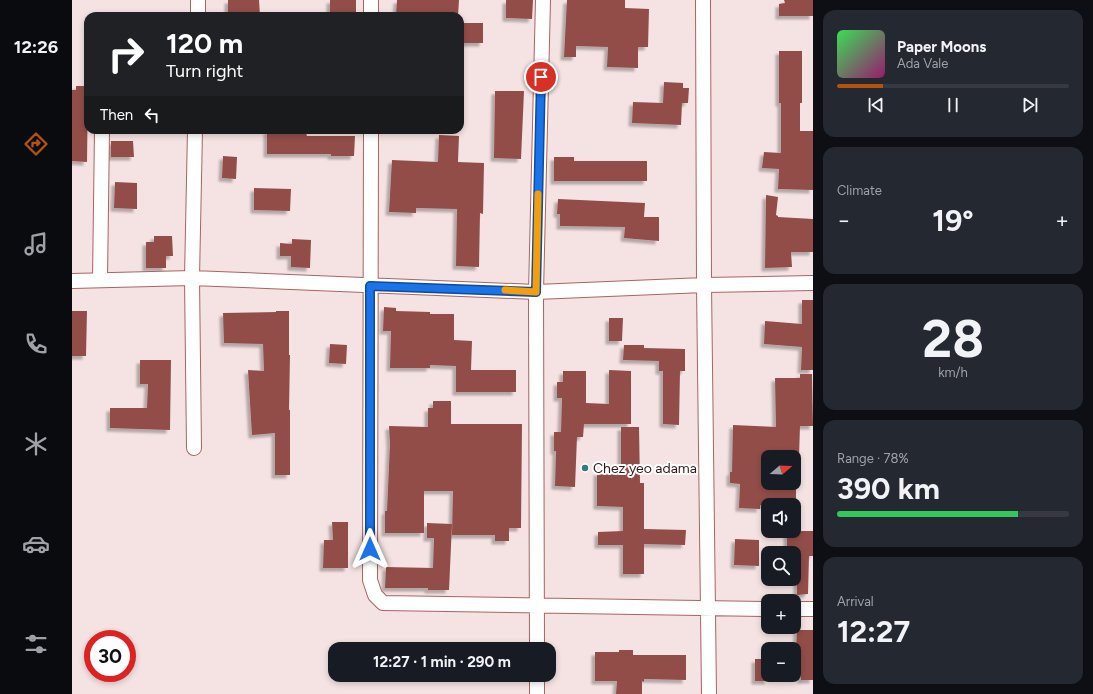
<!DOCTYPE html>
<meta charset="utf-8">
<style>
body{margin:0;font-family:Figtree,sans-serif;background:#242831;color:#f1f3f6;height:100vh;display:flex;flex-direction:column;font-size:15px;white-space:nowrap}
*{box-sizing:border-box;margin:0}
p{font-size:13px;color:#9ea1a6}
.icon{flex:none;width:22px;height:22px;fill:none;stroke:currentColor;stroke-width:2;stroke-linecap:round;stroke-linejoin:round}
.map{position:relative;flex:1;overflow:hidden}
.panel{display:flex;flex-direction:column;gap:10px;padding:10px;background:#0d0f14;width:280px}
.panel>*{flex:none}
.hud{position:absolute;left:12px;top:12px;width:380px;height:122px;border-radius:12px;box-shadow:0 2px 6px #0003;background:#202124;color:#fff;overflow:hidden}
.needle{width:26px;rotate:71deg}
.fabs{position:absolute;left:689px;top:450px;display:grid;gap:8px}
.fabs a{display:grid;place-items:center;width:40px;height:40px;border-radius:8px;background:#171b24;box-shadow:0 2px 6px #0003;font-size:20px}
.speed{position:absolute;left:12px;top:630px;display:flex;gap:8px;font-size:20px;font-weight:700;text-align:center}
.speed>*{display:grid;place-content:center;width:52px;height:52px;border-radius:50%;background:#171b24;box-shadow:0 2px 6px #0003;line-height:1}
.speed .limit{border:6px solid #d22;background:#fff;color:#111}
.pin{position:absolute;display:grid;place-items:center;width:34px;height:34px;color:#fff;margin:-17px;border:2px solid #fff;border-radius:50%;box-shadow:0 1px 4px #0007}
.me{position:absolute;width:44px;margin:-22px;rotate:0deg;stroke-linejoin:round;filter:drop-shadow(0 0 3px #0008)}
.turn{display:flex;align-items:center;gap:14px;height:84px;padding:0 16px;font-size:18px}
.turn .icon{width:52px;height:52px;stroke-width:2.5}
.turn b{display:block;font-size:28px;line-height:34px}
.then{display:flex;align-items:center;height:38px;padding:0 16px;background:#0003;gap:8px;font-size:15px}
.big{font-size:30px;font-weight:700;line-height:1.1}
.panel .tile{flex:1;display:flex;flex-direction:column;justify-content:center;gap:6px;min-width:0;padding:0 14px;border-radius:12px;background:#242831}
.panel .dial{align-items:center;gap:0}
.dial b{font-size:52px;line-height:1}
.song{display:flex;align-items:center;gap:12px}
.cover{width:48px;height:48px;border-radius:6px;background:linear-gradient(135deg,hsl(130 70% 55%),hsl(320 70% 35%))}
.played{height:4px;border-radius:2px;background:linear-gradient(90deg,#b45309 20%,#363941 20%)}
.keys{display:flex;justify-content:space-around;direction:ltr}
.heat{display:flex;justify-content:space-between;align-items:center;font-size:22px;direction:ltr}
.charge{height:6px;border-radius:3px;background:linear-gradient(90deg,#34c759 78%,#363941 0)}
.trip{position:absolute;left:256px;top:642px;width:228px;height:40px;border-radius:12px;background:#171b24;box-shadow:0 2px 6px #0003;font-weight:700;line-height:40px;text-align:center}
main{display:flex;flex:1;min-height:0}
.tab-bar{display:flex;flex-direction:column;width:72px;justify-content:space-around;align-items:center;background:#090b0e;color:#9ea1a6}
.tab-bar .icon{width:28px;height:28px}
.tab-bar .on{color:#b45309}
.tab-bar b{font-size:18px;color:#f1f3f6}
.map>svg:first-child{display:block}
.building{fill:#924d4a;filter:url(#shadow)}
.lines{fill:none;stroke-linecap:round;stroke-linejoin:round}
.minor-casing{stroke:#ab6360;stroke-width:16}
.minor{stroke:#fff;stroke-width:14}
.route-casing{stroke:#114b97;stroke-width:10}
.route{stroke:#1a73e8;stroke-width:7}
.slow{stroke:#f59e0b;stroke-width:7}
.poi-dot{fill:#337c82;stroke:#fff;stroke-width:1.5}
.labels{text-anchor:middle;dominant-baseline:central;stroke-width:4;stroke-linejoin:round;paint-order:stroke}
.poi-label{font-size:14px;fill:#341716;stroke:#fff;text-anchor:start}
</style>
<main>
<nav class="tab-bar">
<b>12:26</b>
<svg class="icon on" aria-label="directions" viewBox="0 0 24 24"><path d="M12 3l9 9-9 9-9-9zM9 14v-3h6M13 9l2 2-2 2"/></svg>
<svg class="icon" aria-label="music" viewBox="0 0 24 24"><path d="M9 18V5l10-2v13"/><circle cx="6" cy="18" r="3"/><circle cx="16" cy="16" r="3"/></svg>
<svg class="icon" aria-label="phone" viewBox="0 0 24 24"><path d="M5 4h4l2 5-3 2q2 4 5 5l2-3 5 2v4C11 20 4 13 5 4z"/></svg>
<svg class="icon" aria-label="climate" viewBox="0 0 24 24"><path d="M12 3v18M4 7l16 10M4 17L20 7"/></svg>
<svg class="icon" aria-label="car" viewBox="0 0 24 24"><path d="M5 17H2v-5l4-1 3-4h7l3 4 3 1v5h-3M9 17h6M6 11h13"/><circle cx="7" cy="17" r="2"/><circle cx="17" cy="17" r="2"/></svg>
<svg class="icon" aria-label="filters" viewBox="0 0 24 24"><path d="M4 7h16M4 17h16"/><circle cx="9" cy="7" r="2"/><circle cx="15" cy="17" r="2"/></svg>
</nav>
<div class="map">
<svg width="741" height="694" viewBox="0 0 741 694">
<defs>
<filter id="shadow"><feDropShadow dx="-3.5" dy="3.5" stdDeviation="1" flood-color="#0004"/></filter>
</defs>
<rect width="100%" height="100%" fill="#f4e3e2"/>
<path class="building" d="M156,0H187L188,16H156Z
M258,0H284V16H258Z
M325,0H387L386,16H324Z
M434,0H461L460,19L434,18Z
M495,0H553V8L577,9L576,47H566V68L535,67L536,47L504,46V57H492Z
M712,0H741V16H707V4L713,3Z
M390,23H411V43H391Z
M707,51H730V103H728V131H741V190L706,189L707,169L690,168L692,152L709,153V103H707Z
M592,82L611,83V88H617L616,103H610L609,125L560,123L561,102L591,103Z
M4,86H16L15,162L0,161V90H4Z
M423,91H452L449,159L422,158Z
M195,130H218V133H234L235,136H283L282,156H259V154H195Z
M367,135L387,136L386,162L412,163L411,214L408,213L407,267L384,266L385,209L344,208V213L317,212L320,160L366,162Z
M39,141H61L62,157H39Z
M151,156L165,157L164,179L150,178Z
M482,157H502V161H575V181H482Z
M43,182L65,183V209L42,208Z
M182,188L219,189L218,211L182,210Z
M694,195L706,197L704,215L706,216V217L741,219V252H719L720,267L693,268Z
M486,199L573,203L572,217H587V241L552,238L553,227L488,226V214H485Z
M82,236H100L101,256H94V268H74V242H82Z
M220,239L239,240L238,268L219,267V256H208V243L220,244Z
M730,300H741V370H729L730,347L692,344L693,321L730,324Z
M312,307L324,308V311L358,312V314H382V340L400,341L399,370H444V392H384V366L358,365V368H318L319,331H311Z
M0,311H15L14,356H0Z
M204,311H217V355H218L217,410H218V475H203V433L180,435L176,370L192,371L191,344L152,343L151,313L204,312Z
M537,318H551L550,341H537Z
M258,344L275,345L274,364L257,363Z
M552,345H572V348L613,349V371H608L607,425L591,424V371H587V361L551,360Z
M68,360H99L98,430L38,428V408H75L76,384H68Z
M537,370L559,371V424H512L511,437H505L503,487L483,486L484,451H482V432H489L490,398H485V382H491V371H514V403L537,404Z
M728,374H740L741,426H728L727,457H696V483H724V505H688V509L667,508L668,484L658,483V472H660L661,425L704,427L703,378H728Z
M361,401H379V424H450L449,528H437V541H423V535H380L381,491H352V533H313V511H315L318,444L317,426L356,427V408H361Z
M549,427H567L568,483H572V529L614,530L613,545L572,544V574H551V545H526V532L551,531V507L525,506V472L549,473Z
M260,522H276V568H251L252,540H261Z
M355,523L380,524L377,590H356V588H313L314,567L361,568L362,538H355Z
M715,531H741V556H737L736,594L725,595V562H722V553H715Z
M663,539L687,540V566L662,565Z
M725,630H741V680H729L728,651H724Z
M547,650H561V655H614V680L572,679V682L570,681V694H544L545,681H523V652H547Z
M683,659H696V681H683Z"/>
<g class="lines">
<defs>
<path id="minor" d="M631,0L632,285L637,694
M126,16V0
M299,16V0
M299,130L298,580L303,595L311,603L696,609
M28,280L30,130
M0,281L120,278L464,292L632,285L741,283
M122,448L120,278L123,130
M722,609H741
M465,649L464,292L471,0
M465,694V675"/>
</defs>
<use href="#minor" class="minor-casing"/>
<use href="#minor" class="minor"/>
</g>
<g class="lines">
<defs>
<path id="route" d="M298,549V286L464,292L469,77"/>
</defs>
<use href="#route" class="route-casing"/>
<use href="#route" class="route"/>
<path class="slow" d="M433,290L464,292L466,194"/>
</g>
<circle class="poi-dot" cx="513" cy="468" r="4"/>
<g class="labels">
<g class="poi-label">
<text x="521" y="468">Chez yeo adama</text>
</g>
</g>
</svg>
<div class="fabs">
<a><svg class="needle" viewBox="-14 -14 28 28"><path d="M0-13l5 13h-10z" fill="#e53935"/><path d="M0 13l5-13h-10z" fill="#9ea1a6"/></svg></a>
<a><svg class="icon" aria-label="sound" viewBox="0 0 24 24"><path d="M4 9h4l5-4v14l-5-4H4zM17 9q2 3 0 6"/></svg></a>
<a><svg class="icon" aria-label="search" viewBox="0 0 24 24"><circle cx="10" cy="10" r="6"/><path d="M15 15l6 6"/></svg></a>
<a>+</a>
<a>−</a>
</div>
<div class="speed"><div class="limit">30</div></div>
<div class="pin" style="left:469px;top:77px;background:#d93025"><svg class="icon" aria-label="arrive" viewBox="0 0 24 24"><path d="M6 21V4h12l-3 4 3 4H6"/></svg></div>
<svg class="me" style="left:298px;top:549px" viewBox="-20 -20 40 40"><path d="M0-17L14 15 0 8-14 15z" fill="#1a73e8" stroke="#fff" stroke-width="4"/></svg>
<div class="trip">12:27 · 1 min · 290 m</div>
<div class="hud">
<div class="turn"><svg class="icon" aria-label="right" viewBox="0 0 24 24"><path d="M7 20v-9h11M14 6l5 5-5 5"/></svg><div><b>120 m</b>Turn right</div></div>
<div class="then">Then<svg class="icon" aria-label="left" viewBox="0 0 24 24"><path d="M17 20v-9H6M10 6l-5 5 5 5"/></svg></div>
</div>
</div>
<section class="panel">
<div class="tile">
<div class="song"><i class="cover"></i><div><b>Paper Moons</b><p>Ada Vale</p></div></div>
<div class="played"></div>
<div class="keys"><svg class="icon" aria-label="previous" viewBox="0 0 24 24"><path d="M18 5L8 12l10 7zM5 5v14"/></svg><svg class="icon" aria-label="pause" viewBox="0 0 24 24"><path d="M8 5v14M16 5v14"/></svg><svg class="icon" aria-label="next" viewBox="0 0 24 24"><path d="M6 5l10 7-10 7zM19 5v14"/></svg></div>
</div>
<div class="tile"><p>Climate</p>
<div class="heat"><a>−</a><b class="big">19°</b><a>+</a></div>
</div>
<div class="tile dial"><b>28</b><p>km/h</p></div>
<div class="tile"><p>Range · 78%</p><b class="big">390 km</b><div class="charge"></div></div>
<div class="tile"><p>Arrival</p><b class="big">12:27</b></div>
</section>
</main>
